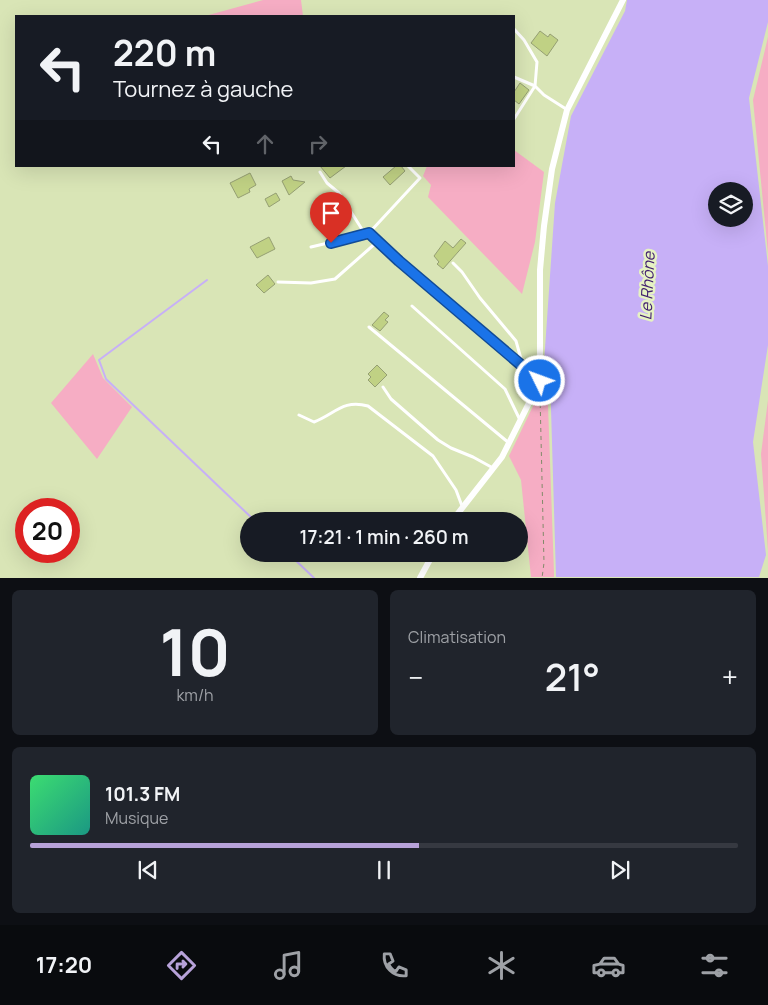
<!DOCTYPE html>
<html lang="fr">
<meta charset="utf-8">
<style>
body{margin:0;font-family:Manrope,sans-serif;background:#20242c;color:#f1f3f6;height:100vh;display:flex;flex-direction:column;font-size:19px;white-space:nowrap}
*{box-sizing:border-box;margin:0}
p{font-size:16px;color:#9ea1a6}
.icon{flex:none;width:28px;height:28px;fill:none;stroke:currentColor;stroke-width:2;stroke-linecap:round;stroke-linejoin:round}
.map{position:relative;height:578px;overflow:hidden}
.details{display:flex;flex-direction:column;gap:12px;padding:12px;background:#0d0f14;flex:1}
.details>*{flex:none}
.banner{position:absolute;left:15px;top:15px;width:500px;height:152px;border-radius:0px;box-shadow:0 5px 20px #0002;background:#171b24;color:#f1f3f6;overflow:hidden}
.controls{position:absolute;left:708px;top:182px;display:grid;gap:10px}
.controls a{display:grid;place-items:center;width:45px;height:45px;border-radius:50%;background:#171b24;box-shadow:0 5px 20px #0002;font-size:25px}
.speed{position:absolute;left:15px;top:498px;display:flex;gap:10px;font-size:25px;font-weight:700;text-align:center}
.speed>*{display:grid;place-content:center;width:65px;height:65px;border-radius:50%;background:#171b24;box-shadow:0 5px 20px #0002;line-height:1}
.speed .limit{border:8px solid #d22;background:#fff;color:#111}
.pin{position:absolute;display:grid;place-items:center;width:42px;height:42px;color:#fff;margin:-51px -21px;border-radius:50% 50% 50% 0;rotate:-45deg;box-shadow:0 0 5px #0007}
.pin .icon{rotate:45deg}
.me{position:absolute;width:55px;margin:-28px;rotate:312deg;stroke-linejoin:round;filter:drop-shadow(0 0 4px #0008)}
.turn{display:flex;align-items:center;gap:18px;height:105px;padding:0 15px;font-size:22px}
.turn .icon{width:65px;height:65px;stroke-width:2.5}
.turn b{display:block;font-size:35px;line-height:42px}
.lanes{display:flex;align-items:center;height:48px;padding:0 15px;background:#0003;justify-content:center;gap:25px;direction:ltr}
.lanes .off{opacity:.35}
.big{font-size:38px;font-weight:600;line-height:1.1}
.details .card{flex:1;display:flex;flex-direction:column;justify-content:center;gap:8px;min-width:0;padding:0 18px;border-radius:8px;background:#20242c}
.details .dial{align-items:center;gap:0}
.dial b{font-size:65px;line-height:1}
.song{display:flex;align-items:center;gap:15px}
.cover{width:60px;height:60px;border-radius:8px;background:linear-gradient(135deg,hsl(140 70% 55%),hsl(170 70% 35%))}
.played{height:5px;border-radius:2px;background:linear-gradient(90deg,#b7a2d9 55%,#363941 55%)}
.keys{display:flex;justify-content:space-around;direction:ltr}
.heat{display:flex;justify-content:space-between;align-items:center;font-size:28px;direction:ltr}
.details .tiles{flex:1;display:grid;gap:12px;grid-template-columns:1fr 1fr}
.card:last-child{grid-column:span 2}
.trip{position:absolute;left:240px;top:512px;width:288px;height:50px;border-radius:25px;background:#171b24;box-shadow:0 5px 20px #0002;font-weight:600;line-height:50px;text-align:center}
.tab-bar{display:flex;height:80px;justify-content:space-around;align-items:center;background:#090b0e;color:#9ea1a6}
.tab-bar .icon{width:35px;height:35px}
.tab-bar .selected{color:#b7a2d9}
.tab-bar b{font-size:22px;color:#f1f3f6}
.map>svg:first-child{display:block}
.green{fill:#f6adc4}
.water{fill:#c7b0f7;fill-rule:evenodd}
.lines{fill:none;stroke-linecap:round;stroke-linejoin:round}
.stream{stroke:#c7b0f7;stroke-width:2}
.building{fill:#c0d184;stroke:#959f73}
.path{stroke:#838b6a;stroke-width:1;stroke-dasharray:4 4;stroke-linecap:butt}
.service{stroke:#fff;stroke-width:3}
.minor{stroke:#fff;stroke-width:6}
.route-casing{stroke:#114b97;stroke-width:12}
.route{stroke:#1a73e8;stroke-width:9}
.labels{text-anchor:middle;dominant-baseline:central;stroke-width:5;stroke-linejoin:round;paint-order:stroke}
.water-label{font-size:16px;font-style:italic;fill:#422070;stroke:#e6f2c3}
</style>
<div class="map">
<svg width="768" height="578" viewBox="0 0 768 578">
<rect width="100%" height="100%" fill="#d9e5b6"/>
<path class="green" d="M263,0H301L303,16H205Z
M768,37V253L753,100Z
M514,150L544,172L535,242L522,294L428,197L431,185L423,176L427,166H514Z
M93,354L103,378L132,407L97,459L51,403Z
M547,377L554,573V577H531L521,480L509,456Z
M768,400V550L761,454Z"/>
<path class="water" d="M627,0H768V22L749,98L768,266V345L753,442L766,555L759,577H556L550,375L544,363L555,203L571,116L625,11ZM744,191V219H716V191Z"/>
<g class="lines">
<path class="stream" d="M207,280L99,360L106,379L255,521
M289,554L314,578"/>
</g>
<path class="building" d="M540,31L548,37L550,34L558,40L547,56L531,43Z
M520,83L529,90L519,104L514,100V92Z
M320,166H346L330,178Z
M396,166H401L405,171L390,185L383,177Z
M250,173L256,185L249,189L250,192L238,198L230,183Z
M291,176L293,180L305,182L289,195L282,181Z
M276,193L280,200L269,207L265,199Z
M269,237L275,249L257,258L250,247Z
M461,239L466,243L443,269L437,264L439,262L434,256L445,241L453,248Z
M268,275L275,284L264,293L256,285Z
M384,312L389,316L385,320L388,322L380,331L372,325Z
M377,365L387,375L375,387L368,380L371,377L368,374Z"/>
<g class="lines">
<path class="path" d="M540,396L544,563L542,578"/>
<path class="service" d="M514,29L524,40L537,62L535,86L544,95L566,109
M514,77L535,86L514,119
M408,166L420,178L369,233L399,261L523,366
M320,172L327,183L339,193L365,234
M311,247L366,234
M453,263L462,272L480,298L516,341L523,366L540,381
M278,282L311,283L335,279L377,242
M412,306L505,389L520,420
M369,327L509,443
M383,387L391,399L438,440L451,448L473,457L493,468
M299,415L314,422C335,414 343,399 368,406L433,456L456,490L462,506"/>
<path class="minor" d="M452,521L502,457L540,381V270L544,226L552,169L567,110L623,0
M420,578L433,554"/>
</g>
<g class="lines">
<defs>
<path id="route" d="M331,243L369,233L399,261L540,381"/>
</defs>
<use href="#route" class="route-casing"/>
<use href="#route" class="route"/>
</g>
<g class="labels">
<g class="water-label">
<text transform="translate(647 286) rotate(-87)">Le Rhône</text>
</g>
</g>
</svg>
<div class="controls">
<a><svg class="icon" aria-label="layers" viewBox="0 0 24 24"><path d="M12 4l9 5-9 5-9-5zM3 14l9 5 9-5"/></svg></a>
</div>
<div class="speed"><div class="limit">20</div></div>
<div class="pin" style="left:331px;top:243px;background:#d93025"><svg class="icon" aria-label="arrive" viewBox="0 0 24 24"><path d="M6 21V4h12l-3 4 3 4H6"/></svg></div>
<svg class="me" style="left:540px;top:381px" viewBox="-20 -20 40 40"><circle r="17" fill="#1a73e8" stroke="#fff" stroke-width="3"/><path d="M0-11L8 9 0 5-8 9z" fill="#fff"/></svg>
<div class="trip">17:21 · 1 min · 260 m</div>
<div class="banner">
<div class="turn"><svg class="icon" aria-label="left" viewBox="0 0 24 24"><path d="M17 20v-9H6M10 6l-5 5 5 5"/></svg><div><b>220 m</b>Tournez à gauche</div></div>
<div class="lanes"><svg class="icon" aria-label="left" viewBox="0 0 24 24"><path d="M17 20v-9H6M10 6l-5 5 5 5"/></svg><svg class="icon off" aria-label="ahead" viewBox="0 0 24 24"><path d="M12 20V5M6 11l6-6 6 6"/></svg><svg class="icon off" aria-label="right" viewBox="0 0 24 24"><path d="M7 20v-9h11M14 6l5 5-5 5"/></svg></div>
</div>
</div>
<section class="details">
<div class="tiles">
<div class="card dial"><b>10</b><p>km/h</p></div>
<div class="card"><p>Climatisation</p>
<div class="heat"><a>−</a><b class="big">21°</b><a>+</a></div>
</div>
<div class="card">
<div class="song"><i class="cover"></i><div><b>101.3 FM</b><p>Musique</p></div></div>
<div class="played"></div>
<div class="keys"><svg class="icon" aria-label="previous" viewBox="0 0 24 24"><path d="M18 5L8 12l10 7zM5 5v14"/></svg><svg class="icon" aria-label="pause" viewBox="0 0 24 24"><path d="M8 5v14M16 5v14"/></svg><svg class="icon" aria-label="next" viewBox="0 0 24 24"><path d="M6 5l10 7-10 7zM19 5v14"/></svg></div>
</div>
</div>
</section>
<nav class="tab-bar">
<b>17:20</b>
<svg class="icon selected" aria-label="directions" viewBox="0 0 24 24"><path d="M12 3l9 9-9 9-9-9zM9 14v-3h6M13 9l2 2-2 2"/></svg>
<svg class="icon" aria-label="music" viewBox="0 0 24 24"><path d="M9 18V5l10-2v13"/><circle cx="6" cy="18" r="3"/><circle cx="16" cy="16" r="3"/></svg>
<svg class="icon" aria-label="phone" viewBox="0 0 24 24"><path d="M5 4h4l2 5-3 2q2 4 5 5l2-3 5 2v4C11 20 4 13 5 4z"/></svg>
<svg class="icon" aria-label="climate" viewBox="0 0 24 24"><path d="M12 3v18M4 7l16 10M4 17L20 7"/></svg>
<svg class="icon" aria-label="car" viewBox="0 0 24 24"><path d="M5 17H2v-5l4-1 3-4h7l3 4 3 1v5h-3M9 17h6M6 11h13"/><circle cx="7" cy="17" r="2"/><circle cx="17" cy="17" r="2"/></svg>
<svg class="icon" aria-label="filters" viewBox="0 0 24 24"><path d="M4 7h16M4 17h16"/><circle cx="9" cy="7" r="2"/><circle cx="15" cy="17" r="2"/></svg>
</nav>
